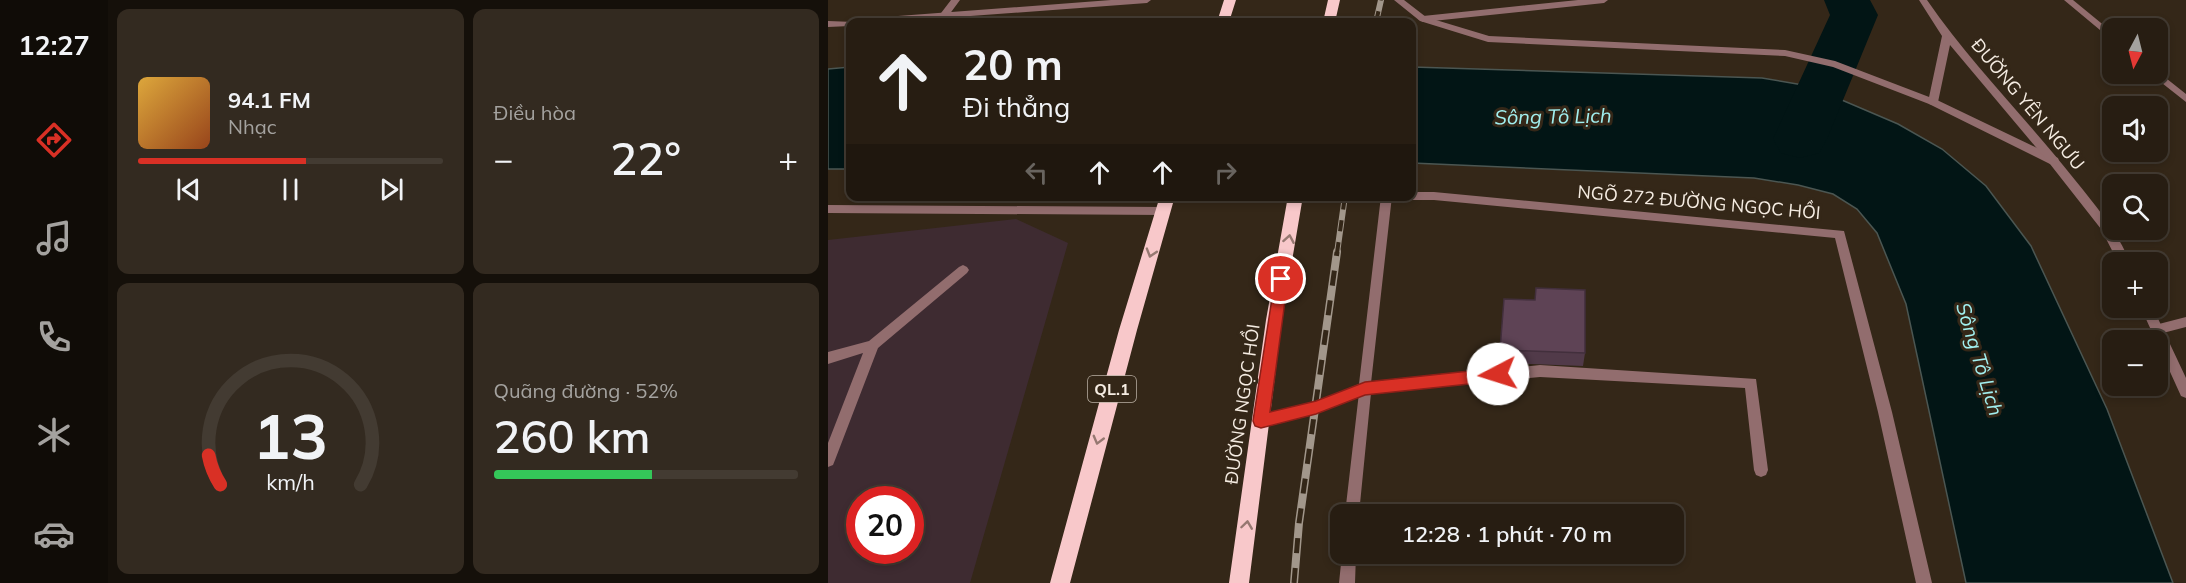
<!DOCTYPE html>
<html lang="vi">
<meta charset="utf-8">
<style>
body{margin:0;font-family:Mulish,sans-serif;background:#332a20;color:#f1f3f6;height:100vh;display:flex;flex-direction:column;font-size:22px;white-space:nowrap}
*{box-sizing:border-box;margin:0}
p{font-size:20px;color:#a4a29f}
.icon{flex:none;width:33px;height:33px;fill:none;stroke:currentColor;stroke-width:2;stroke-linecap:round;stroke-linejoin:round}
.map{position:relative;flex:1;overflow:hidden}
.drawer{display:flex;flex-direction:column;gap:9px;padding:9px;background:#15100a;width:720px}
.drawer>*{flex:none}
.banner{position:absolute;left:18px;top:18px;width:570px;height:183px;border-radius:12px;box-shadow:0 3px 9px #0003,0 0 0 2px #433b32;background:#271d12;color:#f1f3f6;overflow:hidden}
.needle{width:39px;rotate:187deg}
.tools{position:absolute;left:1274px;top:18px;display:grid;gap:12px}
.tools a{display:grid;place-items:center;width:66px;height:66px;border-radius:12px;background:#271d12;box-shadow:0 3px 9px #0003,0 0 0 2px #433b32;font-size:30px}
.speed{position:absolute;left:18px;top:486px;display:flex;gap:12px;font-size:30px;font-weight:700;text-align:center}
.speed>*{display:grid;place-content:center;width:78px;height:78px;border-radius:50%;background:#271d12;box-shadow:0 3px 9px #0003,0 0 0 2px #433b32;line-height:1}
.speed .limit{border:9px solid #d22;background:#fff;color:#111}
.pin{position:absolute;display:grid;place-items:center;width:51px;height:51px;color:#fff;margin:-26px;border:3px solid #fff;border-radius:50%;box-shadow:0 2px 6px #0007}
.me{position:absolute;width:66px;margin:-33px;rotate:265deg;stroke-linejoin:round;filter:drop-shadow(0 0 4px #0008)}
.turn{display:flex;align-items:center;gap:21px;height:126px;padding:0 18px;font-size:27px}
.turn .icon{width:78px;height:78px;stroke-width:2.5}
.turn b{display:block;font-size:42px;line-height:51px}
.lanes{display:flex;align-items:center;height:57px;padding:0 18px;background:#0003;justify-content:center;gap:30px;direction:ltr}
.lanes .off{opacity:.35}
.big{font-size:45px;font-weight:600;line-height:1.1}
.drawer .widget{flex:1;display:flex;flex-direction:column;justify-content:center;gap:9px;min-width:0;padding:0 21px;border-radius:12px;background:#332a20}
.drawer .dial{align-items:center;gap:0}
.dial svg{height:156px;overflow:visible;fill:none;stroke:#433b32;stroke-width:7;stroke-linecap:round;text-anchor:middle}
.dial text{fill:#f1f3f6;stroke:none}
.song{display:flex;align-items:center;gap:18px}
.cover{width:72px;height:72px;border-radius:9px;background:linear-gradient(135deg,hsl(40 70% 55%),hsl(20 70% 35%))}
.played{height:6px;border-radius:3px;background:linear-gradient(90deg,#d93025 55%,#433b32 55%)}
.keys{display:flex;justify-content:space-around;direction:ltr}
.heat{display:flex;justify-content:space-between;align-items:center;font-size:33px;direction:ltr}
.charge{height:9px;border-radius:4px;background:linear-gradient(90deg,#34c759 52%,#433b32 0)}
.drawer .tiles{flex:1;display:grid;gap:9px;grid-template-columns:repeat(2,1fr)}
.trip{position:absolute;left:502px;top:504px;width:354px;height:60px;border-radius:12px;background:#271d12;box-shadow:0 3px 9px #0003,0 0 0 2px #433b32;font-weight:600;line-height:60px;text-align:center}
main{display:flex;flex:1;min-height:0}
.tabs{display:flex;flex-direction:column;width:108px;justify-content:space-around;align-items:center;background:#100c07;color:#a4a29f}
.tabs .icon{width:42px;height:42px}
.tabs .selected{color:#d93025}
.tabs b{font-size:27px;color:#f1f3f6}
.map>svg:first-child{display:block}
.industrial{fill:#3e2b31;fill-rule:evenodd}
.water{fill:#021515;stroke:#4b5652;stroke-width:1.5}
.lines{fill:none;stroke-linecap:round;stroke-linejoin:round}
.river{fill:#021515;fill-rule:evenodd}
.service{fill:#926d6e;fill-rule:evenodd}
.minor{fill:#926d6e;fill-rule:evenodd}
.tertiary{fill:#926d6e;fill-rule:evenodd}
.trunk{fill:#f8c8ca;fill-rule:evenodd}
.rail-far1-casing{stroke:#a2978b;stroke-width:6}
.rail-casing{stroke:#a2978b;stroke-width:8}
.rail-far1{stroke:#342718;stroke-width:4;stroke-dasharray:11;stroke-linecap:butt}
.rail{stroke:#342718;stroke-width:5;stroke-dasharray:15;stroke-linecap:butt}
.wall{fill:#513a49}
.building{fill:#5e4355;stroke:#422f3c;stroke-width:1.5}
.oneway{stroke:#967871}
.route{fill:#d93025;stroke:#8d1f18;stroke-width:1.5}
.labels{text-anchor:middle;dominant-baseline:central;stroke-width:6;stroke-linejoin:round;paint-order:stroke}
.shield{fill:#342718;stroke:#bbb1a5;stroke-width:1.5}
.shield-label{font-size:16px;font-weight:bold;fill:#f5ece2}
.street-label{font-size:18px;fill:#f5ece2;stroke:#342718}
.water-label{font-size:20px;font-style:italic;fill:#a1efef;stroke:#342718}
</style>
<main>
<nav class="tabs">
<b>12:27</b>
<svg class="icon selected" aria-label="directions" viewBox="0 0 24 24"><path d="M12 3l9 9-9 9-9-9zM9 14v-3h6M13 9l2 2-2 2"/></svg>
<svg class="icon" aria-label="music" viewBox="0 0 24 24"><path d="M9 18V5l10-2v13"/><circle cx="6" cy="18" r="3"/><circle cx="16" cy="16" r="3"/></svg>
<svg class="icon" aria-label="phone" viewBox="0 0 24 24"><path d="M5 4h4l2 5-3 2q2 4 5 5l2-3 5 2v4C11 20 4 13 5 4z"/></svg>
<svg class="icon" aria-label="climate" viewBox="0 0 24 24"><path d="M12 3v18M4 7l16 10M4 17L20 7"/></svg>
<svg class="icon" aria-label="car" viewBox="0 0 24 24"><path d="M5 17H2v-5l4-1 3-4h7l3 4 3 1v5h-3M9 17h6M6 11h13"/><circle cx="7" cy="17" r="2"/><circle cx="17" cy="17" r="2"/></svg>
</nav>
<section class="drawer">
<div class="tiles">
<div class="widget">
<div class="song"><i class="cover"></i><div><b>94.1 FM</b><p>Nhạc</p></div></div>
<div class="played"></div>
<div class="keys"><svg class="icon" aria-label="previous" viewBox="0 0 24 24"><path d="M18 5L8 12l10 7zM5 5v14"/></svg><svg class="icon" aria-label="pause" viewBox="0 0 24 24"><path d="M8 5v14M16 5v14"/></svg><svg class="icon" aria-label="next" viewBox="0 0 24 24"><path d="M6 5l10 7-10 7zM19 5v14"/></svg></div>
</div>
<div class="widget"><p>Điều hòa</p>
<div class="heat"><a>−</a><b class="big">22°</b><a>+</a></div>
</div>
<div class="widget dial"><svg viewBox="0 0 100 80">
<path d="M14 69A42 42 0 1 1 86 69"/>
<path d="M14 69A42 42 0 0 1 8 54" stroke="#d93025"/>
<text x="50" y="56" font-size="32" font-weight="700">13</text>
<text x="50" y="72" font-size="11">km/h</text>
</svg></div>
<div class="widget"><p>Quãng đường · 52%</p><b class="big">260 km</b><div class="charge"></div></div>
</div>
</section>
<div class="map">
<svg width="1358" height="583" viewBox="0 0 1358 583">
<rect width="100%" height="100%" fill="#342718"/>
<path class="industrial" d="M188,219L240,243L142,583H0V240ZM32,500H82V550H32Z"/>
<path class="water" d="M22,67V169H0V69Z
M584,67L934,78L981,86L1070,124L1114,149L1158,186L1203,246L1279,409L1345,583H1138L1078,304L1049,233L1029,209L1005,194L970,185L926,178L584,163Z"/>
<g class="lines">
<path class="river" d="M996,0H1042L1050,15L999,139L991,153L972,158L953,153L945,139L1002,15Z"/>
<path class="service" d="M123,0H132L118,19H112L110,17Z
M750,0H780L776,3L595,22L590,19L595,16Z
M135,265L139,267L141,270L139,273L50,348L7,460L5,465L0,467V443L35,353L0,364V352L41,341L131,267Z
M1358,317V327L1331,334L1327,333L1325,329L1327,325Z
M712,365L928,379L940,470L938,475L933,477L928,475L926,470L917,388L712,377L543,393L531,514H517L532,384Z"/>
<path class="minor" d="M283,0H323L319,3L61,22H22V26L0,27V21L26,22L30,19Z
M566,0H576L598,17L661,36L957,50L1007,61L1109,100L1230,158L1231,161L1226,165L1222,164L1101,104L1005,67L957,56L660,42L592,21Z
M1236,0H1245L1284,32V40Z
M1329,71L1358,94V102L1325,76L1323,74H1329Z
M584,192H606L1016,231L1064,412L1104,583H1088L1050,412L1007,238L606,200H584L579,196H584Z
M553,196H564L542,392L488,414L433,427L428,425L426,421L428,417L487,402L531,384Z
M0,205L335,207L341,211L335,215L0,213Z
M514,554H528L527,583H511Z"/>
<path class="tertiary" d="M1091,0H1099C1143,64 1199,119 1247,180C1268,206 1289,231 1302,262H1290L1273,229L1222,164L1122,45L1110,102L1105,105L1101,104L1100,102L1114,36Z
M1313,308H1325L1358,378V398L1353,396Z"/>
<path class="trunk" d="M396,0H408L401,22H389Z
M500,0H512L507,22H495Z
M332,196H347L309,330L242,583H222L291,330Z
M460,196H475L454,320L421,583H401L438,320Z"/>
<defs>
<path id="rail-far1" d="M548,22L553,0
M509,253L517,196"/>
<path id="rail" d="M466,583L471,523L509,252"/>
</defs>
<use href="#rail-far1" class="rail-far1-casing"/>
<use href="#rail" class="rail-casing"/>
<use href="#rail-far1" class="rail-far1"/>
<use href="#rail" class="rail"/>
</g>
<path class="wall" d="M707,300L757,353L755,366L673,363L672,350Z"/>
<path class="building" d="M708,288L757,290V353L672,350L676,299L707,300Z"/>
<defs><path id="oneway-chevron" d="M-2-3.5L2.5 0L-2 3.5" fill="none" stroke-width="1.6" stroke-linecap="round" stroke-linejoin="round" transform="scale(1.5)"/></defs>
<g class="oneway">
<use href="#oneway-chevron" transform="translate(461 239) rotate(-80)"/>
<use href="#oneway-chevron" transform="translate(323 253) rotate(107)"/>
<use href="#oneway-chevron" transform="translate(270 440) rotate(105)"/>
<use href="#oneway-chevron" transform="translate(419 525) rotate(-82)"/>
</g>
<path class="route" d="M453,273L460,279L442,412L488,401L537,382L670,368L675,370L677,374L675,379L670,381L537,395L488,414L433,428L427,426L425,421L447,279Z"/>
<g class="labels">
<rect class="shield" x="260" y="376" width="48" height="26" rx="4.5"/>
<g class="shield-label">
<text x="284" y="389">QL.1</text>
</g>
<g class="street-label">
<text transform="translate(1200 104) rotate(50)">ĐƯỜNG YÊN NGƯU</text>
<text transform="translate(871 202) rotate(5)">NGÕ 272 ĐƯỜNG NGỌC HỒI</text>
<text transform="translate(414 404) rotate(-82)">ĐƯỜNG NGỌC HỒI</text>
</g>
<g class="water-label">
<text transform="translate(725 116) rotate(-1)">Sông Tô Lịch</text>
<text transform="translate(1152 359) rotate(73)">Sông Tô Lịch</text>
</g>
</g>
</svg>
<div class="tools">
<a><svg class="needle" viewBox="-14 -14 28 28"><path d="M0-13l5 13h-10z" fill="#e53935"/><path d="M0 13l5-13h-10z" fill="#a4a29f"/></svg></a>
<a><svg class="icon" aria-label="sound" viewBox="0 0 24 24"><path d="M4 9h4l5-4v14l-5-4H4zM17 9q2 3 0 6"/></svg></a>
<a><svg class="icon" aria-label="search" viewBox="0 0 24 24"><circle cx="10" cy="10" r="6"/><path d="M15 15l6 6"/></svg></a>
<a>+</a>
<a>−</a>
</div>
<div class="speed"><div class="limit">20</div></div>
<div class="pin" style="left:453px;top:279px;background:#d93025"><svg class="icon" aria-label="arrive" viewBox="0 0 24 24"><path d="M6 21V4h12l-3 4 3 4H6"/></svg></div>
<svg class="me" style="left:670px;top:374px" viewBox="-20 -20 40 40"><circle r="19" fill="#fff"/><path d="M0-13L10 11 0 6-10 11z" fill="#d93025"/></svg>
<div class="trip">12:28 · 1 phút · 70 m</div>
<div class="banner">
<div class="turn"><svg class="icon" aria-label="ahead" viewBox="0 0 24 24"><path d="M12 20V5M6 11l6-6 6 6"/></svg><div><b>20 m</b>Đi thẳng</div></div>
<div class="lanes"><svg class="icon off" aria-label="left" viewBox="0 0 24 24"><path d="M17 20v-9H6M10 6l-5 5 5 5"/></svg><svg class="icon" aria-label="ahead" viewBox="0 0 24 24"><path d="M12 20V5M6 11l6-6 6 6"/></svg><svg class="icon" aria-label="ahead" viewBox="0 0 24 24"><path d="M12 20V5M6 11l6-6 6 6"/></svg><svg class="icon off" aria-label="right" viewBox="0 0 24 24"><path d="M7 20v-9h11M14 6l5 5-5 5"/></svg></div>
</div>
</div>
</main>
